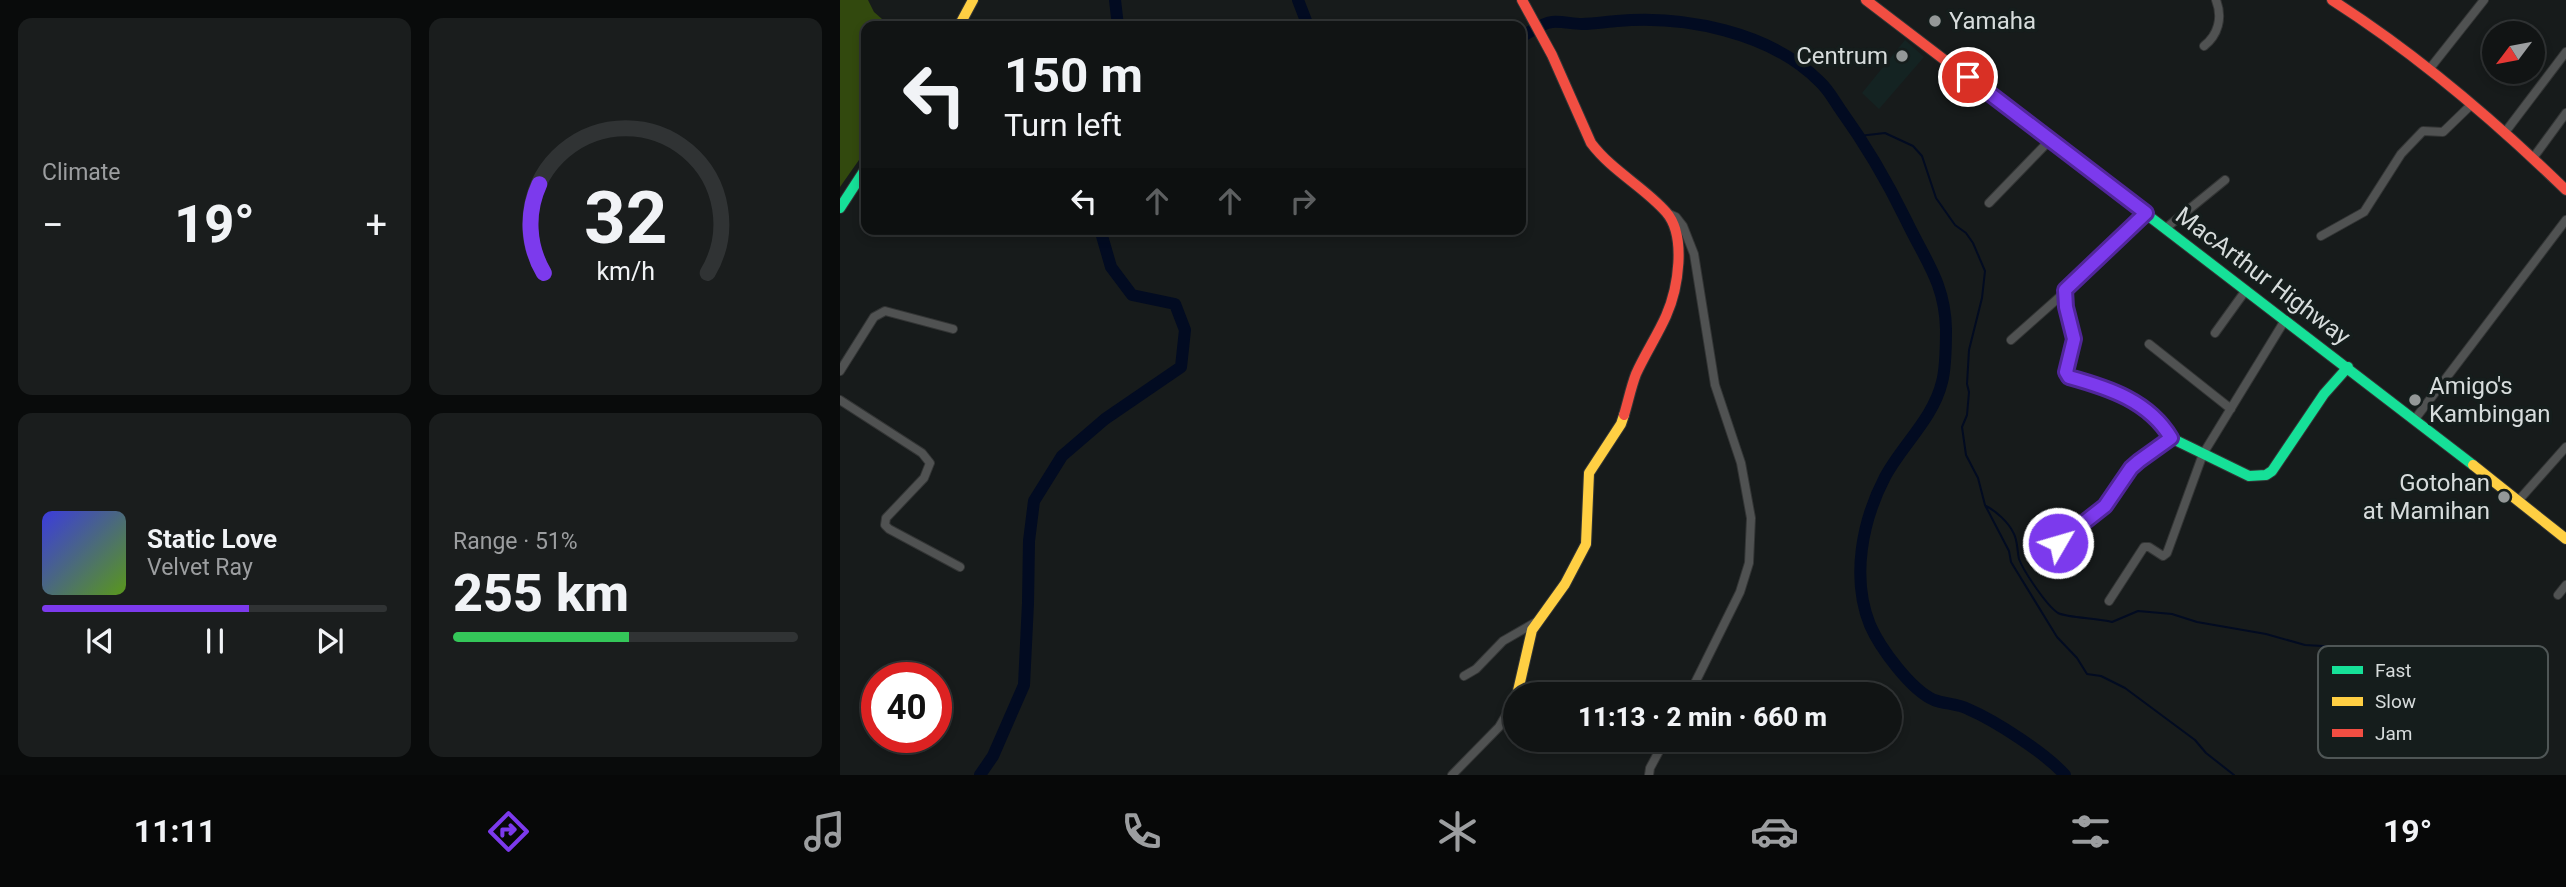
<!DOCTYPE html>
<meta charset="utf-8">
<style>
body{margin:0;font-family:Roboto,sans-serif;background:#1a1d1d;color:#f1f3f6;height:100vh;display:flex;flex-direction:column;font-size:26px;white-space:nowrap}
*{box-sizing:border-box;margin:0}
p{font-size:23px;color:#9c9ea0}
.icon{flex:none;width:38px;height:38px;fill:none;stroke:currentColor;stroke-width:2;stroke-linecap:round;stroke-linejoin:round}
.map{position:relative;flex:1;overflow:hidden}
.sheet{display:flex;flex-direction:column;gap:18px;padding:18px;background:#090b0b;width:840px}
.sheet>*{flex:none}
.top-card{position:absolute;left:21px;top:21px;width:665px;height:214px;border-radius:14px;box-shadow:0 4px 10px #0003,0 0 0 2px #303334;background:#111414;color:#f1f3f6;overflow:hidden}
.needle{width:46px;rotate:238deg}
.controls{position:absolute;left:1642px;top:21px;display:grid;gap:14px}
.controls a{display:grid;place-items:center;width:63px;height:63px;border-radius:50%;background:#111414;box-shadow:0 4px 10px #0003,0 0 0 2px #303334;font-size:35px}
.speed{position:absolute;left:21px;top:662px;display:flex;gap:14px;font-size:35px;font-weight:700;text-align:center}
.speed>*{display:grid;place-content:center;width:91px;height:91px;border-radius:50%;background:#111414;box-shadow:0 4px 10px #0003,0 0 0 2px #303334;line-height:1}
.speed .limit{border:10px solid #d22;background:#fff;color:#111}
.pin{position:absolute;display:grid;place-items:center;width:60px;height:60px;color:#fff;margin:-30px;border:4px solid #fff;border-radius:50%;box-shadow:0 2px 7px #0007}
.me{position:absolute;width:77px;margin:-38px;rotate:52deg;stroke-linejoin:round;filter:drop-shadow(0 0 5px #0008)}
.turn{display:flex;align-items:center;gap:24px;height:147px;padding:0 28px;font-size:32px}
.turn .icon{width:91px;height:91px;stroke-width:2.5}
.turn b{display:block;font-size:49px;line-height:60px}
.lanes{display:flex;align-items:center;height:66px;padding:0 28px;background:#0003;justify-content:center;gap:35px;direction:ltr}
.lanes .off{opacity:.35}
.big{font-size:52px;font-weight:800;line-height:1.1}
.sheet .widget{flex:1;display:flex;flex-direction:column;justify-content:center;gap:10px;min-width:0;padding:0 24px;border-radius:14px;background:#1a1d1d}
.sheet .dial{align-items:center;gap:0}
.dial svg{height:182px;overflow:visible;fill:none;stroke:#303334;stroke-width:7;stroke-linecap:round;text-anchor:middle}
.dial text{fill:#f1f3f6;stroke:none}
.song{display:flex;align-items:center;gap:21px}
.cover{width:84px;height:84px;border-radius:10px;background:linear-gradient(135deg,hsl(240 70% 55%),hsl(90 70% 35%))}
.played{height:7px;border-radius:4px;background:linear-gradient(90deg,#7c3aed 60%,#303334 60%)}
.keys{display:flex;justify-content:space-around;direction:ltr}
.heat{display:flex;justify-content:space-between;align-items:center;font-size:38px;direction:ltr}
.charge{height:10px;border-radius:5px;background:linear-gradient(90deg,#34c759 51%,#303334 0)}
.sheet .tiles{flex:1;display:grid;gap:18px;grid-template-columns:repeat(2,1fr)}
.trip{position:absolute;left:663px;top:682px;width:399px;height:70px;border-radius:35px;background:#111414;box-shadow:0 4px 10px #0003,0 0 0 2px #303334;font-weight:800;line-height:70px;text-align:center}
.dock{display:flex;height:112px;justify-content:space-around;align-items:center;background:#070808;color:#9c9ea0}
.dock .icon{width:49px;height:49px}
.dock .active{color:#7c3aed}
.dock b{font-size:32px;color:#f1f3f6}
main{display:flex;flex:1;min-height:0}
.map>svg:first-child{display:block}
.built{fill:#142322}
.forest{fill:#32490e}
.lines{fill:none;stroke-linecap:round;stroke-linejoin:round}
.stream{stroke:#020b21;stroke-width:2}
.river{stroke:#020b21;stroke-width:12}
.street-casing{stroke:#333535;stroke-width:10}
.fast-casing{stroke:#333535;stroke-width:12}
.slow-casing{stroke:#333535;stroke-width:12}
.jam-casing{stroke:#333535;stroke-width:12}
.street{stroke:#505252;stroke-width:8}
.fast{stroke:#16e098;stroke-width:10}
.slow{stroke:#ffcf43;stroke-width:10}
.jam{stroke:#f24e42;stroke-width:10}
.route-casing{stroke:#51269a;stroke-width:18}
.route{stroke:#7c3aed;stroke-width:12}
.poi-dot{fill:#949898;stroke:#151d1c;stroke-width:2.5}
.labels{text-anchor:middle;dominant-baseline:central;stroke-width:7;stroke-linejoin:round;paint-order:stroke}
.poi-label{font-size:24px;fill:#d7dcdc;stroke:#151d1c;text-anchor:start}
.street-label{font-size:24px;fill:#d7dcdc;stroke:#151d1c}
.key{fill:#151d1c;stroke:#4f5656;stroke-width:2}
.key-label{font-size:19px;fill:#d7dcdc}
</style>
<main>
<section class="sheet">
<div class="tiles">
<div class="widget"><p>Climate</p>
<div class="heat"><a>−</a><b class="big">19°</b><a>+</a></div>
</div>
<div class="widget dial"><svg viewBox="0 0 100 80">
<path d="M14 69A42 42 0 1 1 86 69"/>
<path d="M14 69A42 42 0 0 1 12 30" stroke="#7c3aed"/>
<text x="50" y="56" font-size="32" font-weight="700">32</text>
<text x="50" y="72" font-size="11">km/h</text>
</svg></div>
<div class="widget">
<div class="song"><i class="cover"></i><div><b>Static Love</b><p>Velvet Ray</p></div></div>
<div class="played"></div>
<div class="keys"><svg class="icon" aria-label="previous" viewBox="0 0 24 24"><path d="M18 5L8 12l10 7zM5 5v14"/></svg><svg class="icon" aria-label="pause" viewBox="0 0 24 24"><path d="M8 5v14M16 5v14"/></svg><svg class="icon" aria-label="next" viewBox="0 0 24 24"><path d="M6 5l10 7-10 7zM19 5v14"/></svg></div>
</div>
<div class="widget"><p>Range · 51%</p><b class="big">255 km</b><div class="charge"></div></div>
</div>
</section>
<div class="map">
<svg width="1726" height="775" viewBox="0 0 1726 775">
<rect width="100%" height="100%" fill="#171b1b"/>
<path class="built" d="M1065,40L1084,57L1039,109L1022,93Z"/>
<path class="forest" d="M0,0H28L34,12L50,26H26V150L0,187Z"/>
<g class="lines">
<path class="stream" d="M1019,136L1045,133L1073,146L1082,156L1096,198L1115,225L1126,233L1133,243L1145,271L1142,298L1129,350L1127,384L1129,392L1127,415L1122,427L1126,455L1138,478L1145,505L1169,551L1171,562L1217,637L1237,658L1247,674L1261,676L1285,688L1355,740L1366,753L1394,775
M1146,506C1156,511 1168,522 1173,532C1178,540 1177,551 1179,559C1184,572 1207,606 1218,613C1228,618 1257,618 1272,622L1298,611L1332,614L1357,622L1426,634L1465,645L1518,648L1544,655L1619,664L1636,669"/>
<path class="river" d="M275,0L278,26
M458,0L468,26
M681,37C690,32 702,23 712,22C722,21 732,24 742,24C753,24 765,22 777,21C844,15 930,32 979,81C988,89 994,100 1000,109C1026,145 1047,181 1066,220C1085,260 1105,283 1106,329C1106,345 1106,367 1102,382C1093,419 1062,445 1045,477C1022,521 1011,578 1030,625C1040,648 1071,690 1094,700C1105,704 1118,704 1128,709C1156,721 1205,753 1225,775
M140,775L153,756L184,685L188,603L189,541L194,501L222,456L265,419L341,367L345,330L335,304L292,295L271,267L260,229"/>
<defs>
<path id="street" d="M1364,46C1378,35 1383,18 1376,0
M1591,67L1644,0
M1666,131L1726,52
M1693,158L1726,113
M1149,203L1210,140
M827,213L836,217L843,226L854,254L875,385L901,463L911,518L909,563L900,592L849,695
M1326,228L1385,180
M1481,236L1524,212L1561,154L1583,131L1603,132L1632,104
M1224,293L1235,339L1226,368L1227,375L1276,392L1313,414L1322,422L1331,438
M1375,333L1406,290
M1171,340L1224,293L1230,284L1306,213
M1309,344L1391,409
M0,371L34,317L45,311L113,329
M0,400L82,453L90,463L84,478L46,518L45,525L49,529L120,567
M1575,419L1726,220
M1678,501L1726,447
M1718,595L1726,585
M1269,601L1304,547H1309L1323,556L1327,553L1363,454L1445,320
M624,676L636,669L663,641L696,622
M612,775L659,727L676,698
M809,775L810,768L825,740"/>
<path id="fast" d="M1297,207L1633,465
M0,208L26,168
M1218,543L1265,506L1291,468L1331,438L1409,476L1426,475L1432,471L1484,394L1508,367"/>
<path id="slow" d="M119,26L133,0
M1633,465L1726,539
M677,695L692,630L725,584L746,544L749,473L781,424L784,415"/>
<path id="jam" d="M682,0L712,55L751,143C772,171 804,187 826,212C847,236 838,289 826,316C817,336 805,354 796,374C791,387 788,402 784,415
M1026,0L1297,207
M1492,0C1578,55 1653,119 1726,190"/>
</defs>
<use href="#street" class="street-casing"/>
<use href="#fast" class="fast-casing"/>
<use href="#slow" class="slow-casing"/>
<use href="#jam" class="jam-casing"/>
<use href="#street" class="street"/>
<use href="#fast" class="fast"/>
<use href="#slow" class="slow"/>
<use href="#jam" class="jam"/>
</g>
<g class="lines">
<defs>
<path id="route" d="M1128,77L1306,213L1225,290L1226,307L1234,339L1226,372L1229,377C1269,388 1309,401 1331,438L1299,461L1291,468L1265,506L1218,543"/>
</defs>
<use href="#route" class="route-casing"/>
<use href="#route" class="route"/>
</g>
<g class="poi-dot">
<circle cx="1095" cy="21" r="7"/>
<circle cx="1062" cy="56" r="7"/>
<circle cx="1575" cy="400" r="7"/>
<circle cx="1664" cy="497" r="7"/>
</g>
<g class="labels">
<g class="poi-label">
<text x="1109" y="21">Yamaha</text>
<text x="1048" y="56" text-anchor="end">Centrum</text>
<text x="1589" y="386">Amigo's<tspan x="1589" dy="28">Kambingan</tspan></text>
<text x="1650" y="483" text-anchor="end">Gotohan<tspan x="1650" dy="28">at Mamihan</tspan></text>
</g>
<g class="street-label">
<text transform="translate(1423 276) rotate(37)">MacArthur Highway</text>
</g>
</g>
<rect x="1478" y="646" width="230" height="112" rx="10" class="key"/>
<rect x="1492" y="666" width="31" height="8" fill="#16e098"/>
<rect x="1492" y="697" width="31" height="9" fill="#ffcf43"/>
<rect x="1492" y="729" width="31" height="8" fill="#f24e42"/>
<g class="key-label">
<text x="1535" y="677">Fast</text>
<text x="1535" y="708">Slow</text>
<text x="1535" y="740">Jam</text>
</g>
</svg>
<div class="controls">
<a><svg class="needle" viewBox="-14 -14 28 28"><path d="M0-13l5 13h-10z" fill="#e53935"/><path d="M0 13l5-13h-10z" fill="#9c9ea0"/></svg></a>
</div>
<div class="speed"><div class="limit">40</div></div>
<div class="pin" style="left:1128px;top:77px;background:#d93025"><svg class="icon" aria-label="arrive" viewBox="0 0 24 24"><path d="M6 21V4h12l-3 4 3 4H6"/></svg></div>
<svg class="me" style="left:1218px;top:543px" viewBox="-20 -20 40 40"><circle r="17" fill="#7c3aed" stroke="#fff" stroke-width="3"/><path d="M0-11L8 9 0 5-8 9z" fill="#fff"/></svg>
<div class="trip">11:13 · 2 min · 660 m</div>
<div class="top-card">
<div class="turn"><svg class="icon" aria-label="left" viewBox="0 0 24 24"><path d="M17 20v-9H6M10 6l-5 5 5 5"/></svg><div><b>150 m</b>Turn left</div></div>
<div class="lanes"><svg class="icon" aria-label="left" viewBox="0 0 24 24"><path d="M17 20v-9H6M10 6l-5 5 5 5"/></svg><svg class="icon off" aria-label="ahead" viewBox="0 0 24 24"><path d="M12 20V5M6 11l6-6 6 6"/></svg><svg class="icon off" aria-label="ahead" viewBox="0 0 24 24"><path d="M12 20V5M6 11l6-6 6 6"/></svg><svg class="icon off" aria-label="right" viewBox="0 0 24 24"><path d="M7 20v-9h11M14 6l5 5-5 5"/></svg></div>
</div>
</div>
</main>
<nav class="dock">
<b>11:11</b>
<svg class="icon active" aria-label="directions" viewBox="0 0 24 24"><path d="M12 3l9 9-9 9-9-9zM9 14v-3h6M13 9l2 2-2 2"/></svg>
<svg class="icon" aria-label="music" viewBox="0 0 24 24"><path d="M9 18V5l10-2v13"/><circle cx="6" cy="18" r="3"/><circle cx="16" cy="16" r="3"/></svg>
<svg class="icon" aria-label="phone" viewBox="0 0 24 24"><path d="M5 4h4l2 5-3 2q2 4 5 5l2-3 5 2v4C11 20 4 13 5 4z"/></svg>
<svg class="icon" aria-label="climate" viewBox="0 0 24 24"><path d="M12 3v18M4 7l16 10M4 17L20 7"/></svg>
<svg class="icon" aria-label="car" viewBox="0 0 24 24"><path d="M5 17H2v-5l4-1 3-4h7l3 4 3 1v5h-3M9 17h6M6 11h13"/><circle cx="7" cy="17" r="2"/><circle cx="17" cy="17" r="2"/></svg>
<svg class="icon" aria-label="filters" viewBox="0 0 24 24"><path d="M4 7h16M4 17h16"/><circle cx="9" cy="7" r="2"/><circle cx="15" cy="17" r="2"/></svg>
<b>19°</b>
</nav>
